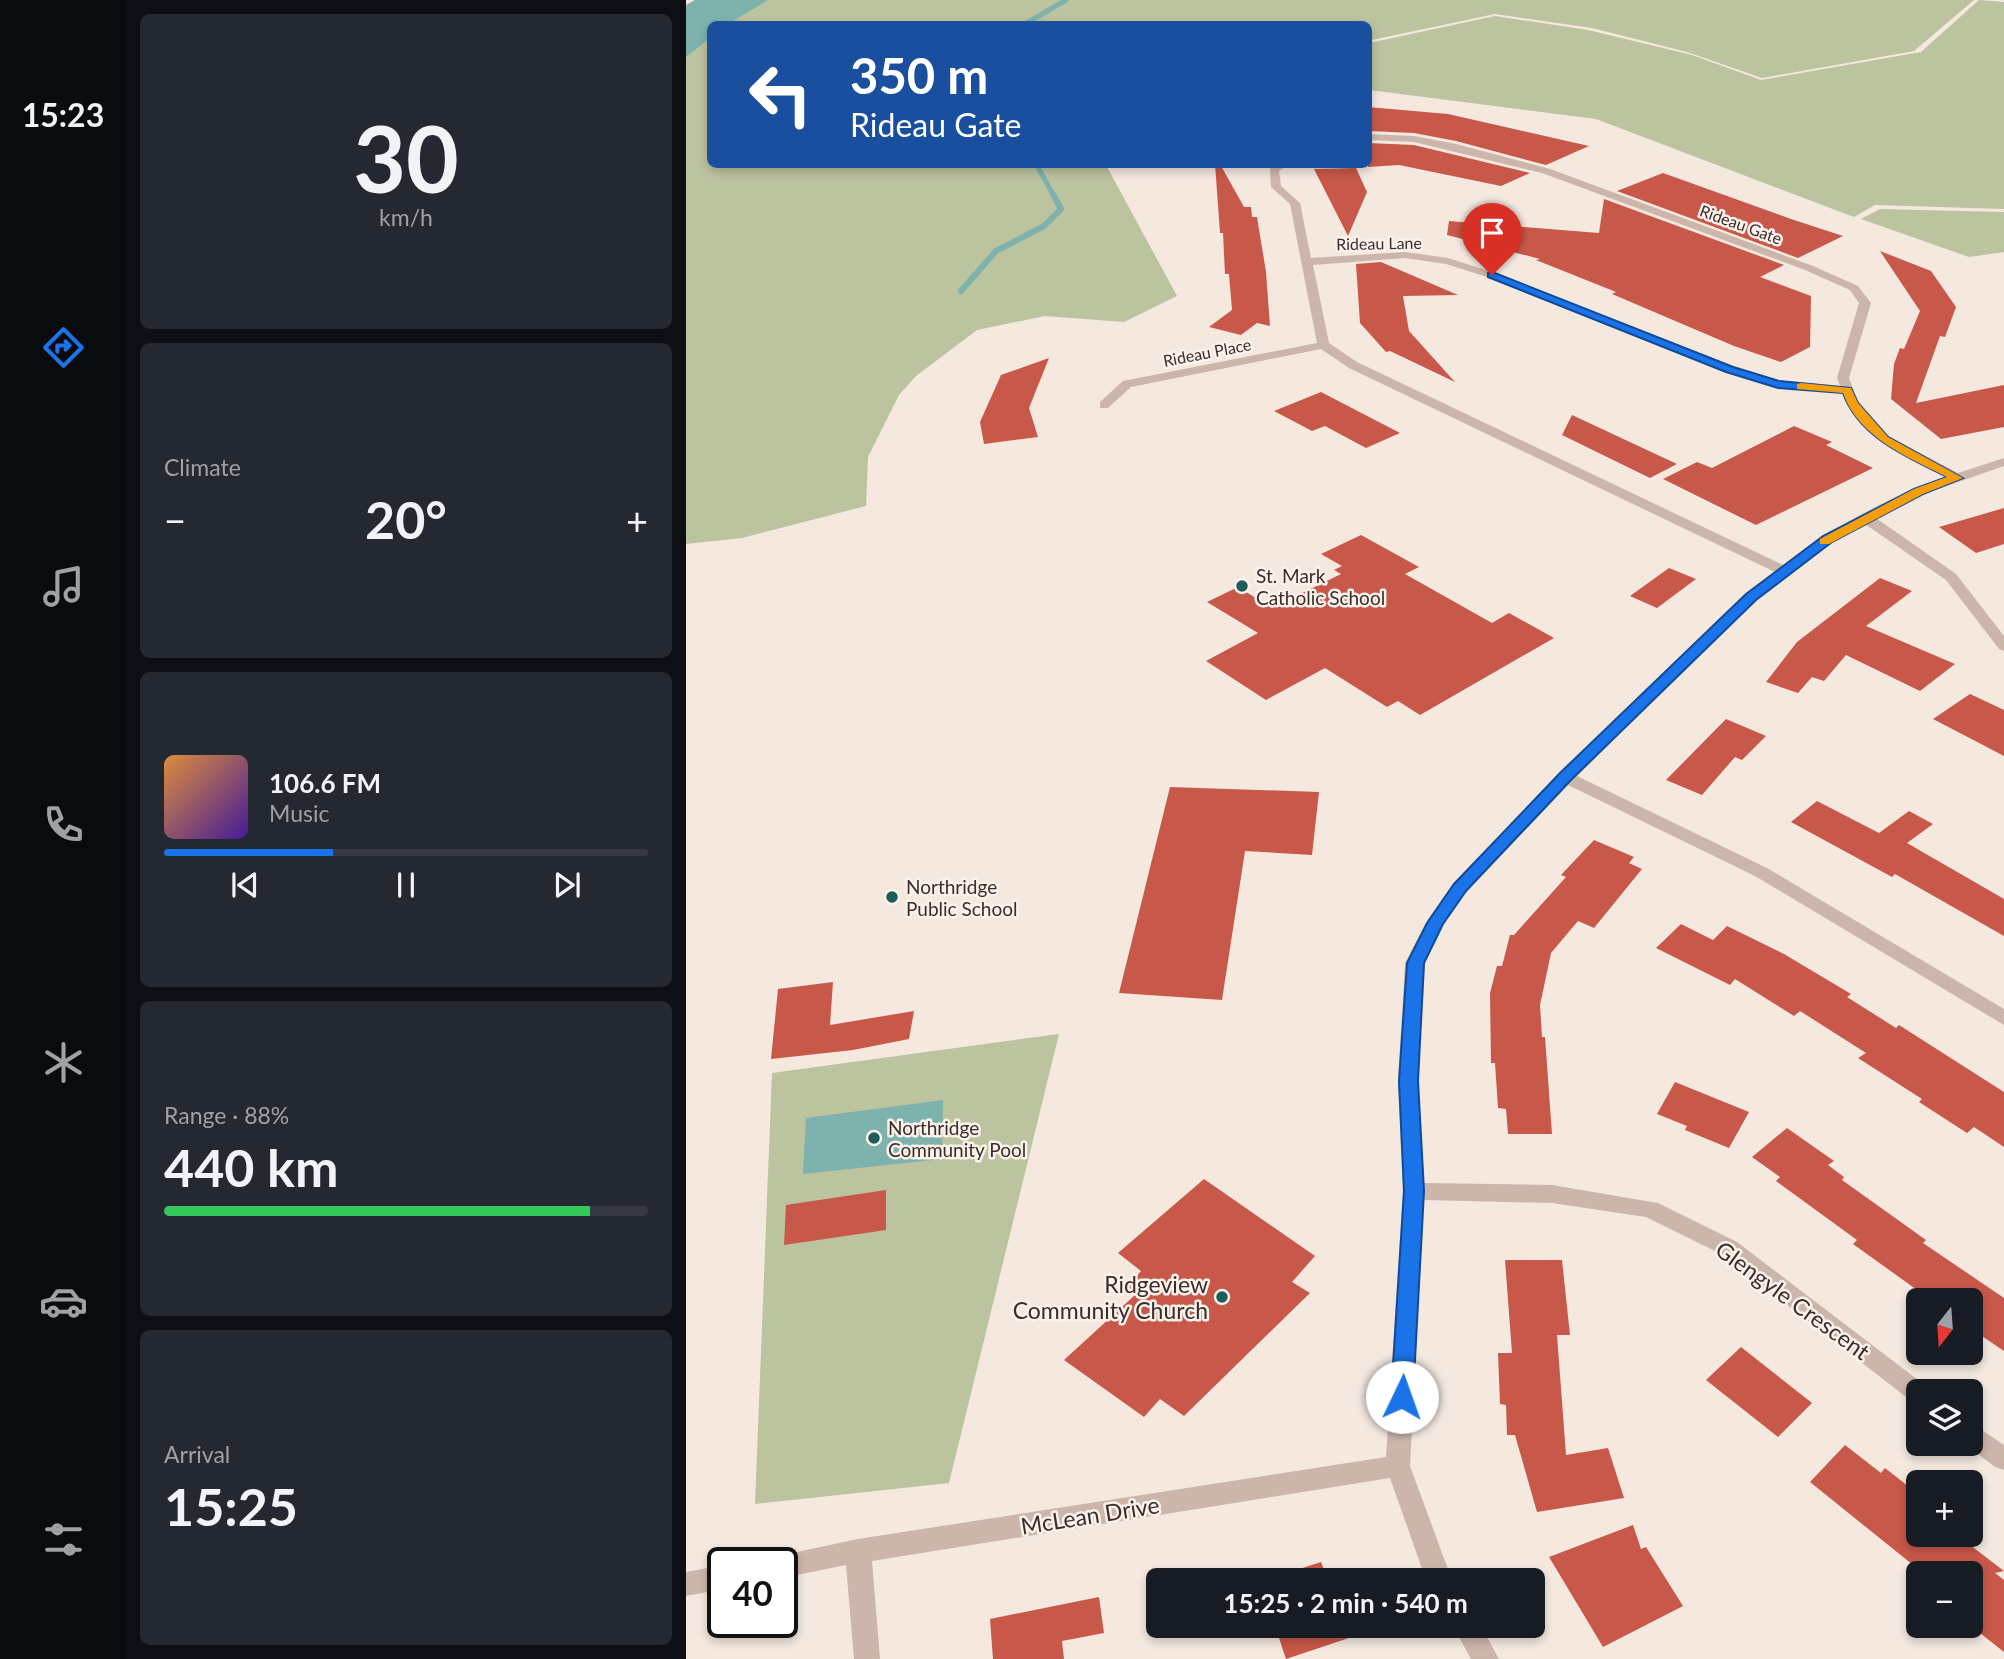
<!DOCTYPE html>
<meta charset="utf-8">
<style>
body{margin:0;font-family:Lato,sans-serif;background:#242831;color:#f1f3f6;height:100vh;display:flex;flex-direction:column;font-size:26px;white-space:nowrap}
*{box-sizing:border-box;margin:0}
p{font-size:23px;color:#9ea1a6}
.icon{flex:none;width:38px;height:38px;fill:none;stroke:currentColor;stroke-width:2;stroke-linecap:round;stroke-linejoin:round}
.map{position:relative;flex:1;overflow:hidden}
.details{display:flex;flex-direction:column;gap:14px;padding:14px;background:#0d0f14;width:560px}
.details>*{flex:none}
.guide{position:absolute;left:21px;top:21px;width:665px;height:147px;border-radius:10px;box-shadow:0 4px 10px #0003;background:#1a4fa0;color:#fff;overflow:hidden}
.needle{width:46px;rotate:197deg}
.fabs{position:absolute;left:1220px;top:1288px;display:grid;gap:14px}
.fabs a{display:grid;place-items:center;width:77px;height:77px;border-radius:10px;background:#171b24;box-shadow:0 4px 10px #0003;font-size:35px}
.speed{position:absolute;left:21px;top:1547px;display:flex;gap:14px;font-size:35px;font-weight:700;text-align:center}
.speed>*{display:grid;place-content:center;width:91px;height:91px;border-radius:50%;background:#171b24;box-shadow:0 4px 10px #0003;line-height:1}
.speed .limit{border:4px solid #111;border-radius:10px;background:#fff;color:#111}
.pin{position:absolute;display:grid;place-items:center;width:60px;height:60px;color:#fff;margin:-72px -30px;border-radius:50% 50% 50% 0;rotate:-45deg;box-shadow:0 0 7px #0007}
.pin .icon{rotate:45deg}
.me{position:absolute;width:77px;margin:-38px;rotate:3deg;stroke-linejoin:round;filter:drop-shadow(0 0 5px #0008)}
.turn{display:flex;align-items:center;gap:24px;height:147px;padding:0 28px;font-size:32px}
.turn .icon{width:91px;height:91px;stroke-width:2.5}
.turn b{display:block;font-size:49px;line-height:60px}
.big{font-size:52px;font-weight:700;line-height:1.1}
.details .tile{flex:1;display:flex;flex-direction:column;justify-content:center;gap:10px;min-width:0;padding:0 24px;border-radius:10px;background:#242831}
.details .dial{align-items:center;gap:0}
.dial b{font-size:91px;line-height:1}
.song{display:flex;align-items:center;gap:21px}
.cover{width:84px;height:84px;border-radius:10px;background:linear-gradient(135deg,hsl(30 70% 55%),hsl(260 70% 35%))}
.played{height:7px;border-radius:4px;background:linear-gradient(90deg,#1a73e8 35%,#363941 35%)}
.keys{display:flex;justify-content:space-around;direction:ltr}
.heat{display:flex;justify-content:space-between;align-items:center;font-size:38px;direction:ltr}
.charge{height:10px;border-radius:5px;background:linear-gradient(90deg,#34c759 88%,#363941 0)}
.trip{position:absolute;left:460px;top:1568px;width:399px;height:70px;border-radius:10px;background:#171b24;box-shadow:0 4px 10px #0003;font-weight:700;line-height:70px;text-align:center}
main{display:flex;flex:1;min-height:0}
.menu{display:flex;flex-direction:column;width:126px;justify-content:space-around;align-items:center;background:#090b0e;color:#9ea1a6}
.menu .icon{width:49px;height:49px}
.menu .current{color:#1a73e8}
.menu b{font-size:32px;color:#f1f3f6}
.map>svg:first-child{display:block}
.green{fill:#bcc39f}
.water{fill:#7db2ad}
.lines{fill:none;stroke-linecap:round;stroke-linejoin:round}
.stream-far1{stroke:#7db2ad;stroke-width:5}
.stream{stroke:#7db2ad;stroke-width:6}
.building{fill:#c85849}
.minor{fill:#ccb6ab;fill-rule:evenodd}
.route{fill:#1a73e8;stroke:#114b97;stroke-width:2}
.slow{fill:#f59e0b}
.poi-dot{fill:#1e5d59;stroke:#fbf2ec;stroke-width:2.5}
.labels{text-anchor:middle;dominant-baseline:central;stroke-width:5;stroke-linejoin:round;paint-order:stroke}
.far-street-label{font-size:16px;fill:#3a2d2a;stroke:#fbf2ec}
.poi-label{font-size:19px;fill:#3a2d2a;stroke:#fbf2ec;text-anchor:start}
.near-poi-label{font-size:23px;fill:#3a2d2a;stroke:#fbf2ec;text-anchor:end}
.near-street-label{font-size:23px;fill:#3a2d2a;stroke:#fbf2ec}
</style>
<main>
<nav class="menu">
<b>15:23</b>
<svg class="icon current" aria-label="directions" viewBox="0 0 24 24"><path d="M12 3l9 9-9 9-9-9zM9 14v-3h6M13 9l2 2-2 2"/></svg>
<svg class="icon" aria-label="music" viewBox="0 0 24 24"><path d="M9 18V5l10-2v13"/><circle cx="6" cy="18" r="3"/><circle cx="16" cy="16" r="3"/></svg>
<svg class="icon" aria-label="phone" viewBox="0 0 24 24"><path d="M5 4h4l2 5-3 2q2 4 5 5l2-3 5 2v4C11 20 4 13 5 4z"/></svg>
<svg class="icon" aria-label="climate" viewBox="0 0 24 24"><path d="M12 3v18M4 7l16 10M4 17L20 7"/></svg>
<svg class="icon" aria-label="car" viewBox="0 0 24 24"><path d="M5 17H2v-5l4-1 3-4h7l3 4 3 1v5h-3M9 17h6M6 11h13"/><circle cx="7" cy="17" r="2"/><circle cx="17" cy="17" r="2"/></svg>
<svg class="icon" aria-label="filters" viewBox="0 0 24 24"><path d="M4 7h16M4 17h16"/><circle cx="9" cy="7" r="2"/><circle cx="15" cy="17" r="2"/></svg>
</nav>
<section class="details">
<div class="tile dial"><b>30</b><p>km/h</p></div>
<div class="tile"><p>Climate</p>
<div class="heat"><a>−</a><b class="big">20°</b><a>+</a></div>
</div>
<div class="tile">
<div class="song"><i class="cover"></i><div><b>106.6 FM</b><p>Music</p></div></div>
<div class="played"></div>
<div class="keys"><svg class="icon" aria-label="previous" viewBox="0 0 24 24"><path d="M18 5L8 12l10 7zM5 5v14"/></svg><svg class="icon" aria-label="pause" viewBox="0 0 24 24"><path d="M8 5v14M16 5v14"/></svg><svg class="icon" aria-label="next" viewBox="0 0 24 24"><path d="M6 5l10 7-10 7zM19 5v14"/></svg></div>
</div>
<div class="tile"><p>Range · 88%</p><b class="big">440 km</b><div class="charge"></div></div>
<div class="tile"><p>Arrival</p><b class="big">15:25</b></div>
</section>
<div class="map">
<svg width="1318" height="1659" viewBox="0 0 1318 1659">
<rect width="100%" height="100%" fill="#f4e8df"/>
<path class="green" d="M79,0H1288L1228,51L1076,78L1001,52L906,28L809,14L686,40L683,38L682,24L633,23L37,24Z
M1293,0L1318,2V209L1189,205L1168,217L910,119L683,90V40L688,42L809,16L902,30L1006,55L1075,80L1235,52Z
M24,34V164L420,165L491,296L438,322L359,316L291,330L230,376L213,395L182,457L180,506L56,538L0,544V54Z
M1194,209L1318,212V252L1283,257L1175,219Z
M373,1034L263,1483L69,1504L86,1073Z"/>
<path class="water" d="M9,0H82L42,24H24V38L0,57V5Z
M257,1100L256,1159L117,1174L120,1118Z"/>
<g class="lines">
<path class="stream-far1" d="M339,24L380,0
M350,164L368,196"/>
<path class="stream" d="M275,291L310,251L358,226L375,209L367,194"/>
</g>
<path class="building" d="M682,107L762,114L903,146L860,165L770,141L728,133L682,131Z
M682,143L728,145L844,173L815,186L713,165L682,167Z
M529,164H534L558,207H565L566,217H571L580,272L584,326L571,323L555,335L523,327L546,310L543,274H539L537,233H534Z
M670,168L681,192L662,236L628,169Z
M977,173L1105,219L1157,236L1112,258L931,191Z
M918,199L1098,265L1074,277L1125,296L1124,347L1095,362L1048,346L926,294L930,292L850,260L854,259L761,235L763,221L913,233Z
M1194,251L1245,271L1270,307L1259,337L1254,336L1230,403L1318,385V427L1255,439L1205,399L1208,364L1214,348L1218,349L1234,311Z
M695,262L772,295L717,296L723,331L769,382L704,351L700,352L674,323L670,264Z
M363,358L343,408L352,437L298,444L294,422L315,375Z
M635,392L714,433L680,448L639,426L626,431L588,411Z
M886,415L991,464L964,478L876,435Z
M1108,426L1146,442L1140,445L1187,468L1070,525L977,479L1011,462L1026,468Z
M1318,508V544L1290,553L1253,527Z
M675,535L733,567L719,574L806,623L823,613L868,638L734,715L712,701L701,707L639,668L580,700L520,661L572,633L521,602L552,587L586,608L655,574L648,570L656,566L635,554Z
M983,568L1010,579L971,608L944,596Z
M1194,578L1226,591L1180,626L1269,664L1234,691L1160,655L1138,681L1126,677L1112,693L1080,682L1111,642Z
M1284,694L1318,710V756L1247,719Z
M1040,719L1080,736L1056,760L1049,757L1016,795L980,780Z
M484,787L633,792L626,855L559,851L536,1000L433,993Z
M1131,801L1193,833L1223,811L1247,824L1221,843L1318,899V936L1209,874L1206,877L1105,822Z
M908,840L948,857L943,863L956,869L908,928L892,921L865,953L854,1005L856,1037H859L866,1134H822L820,1109L812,1108L809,1063H805L804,993L811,966H816L824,935H828L880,877L875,875Z
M995,924L1027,940L1041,926L1098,954L1165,994L1161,997L1210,1028L1213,1025L1318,1092V1147L1288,1127L1281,1133L1233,1102L1236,1099L1172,1058L1180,1053L1114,1011L1108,1016L1049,979L1044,985L970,948Z
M147,982L144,1025L228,1011L223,1039L167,1050L85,1059L92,989Z
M989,1082L1063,1112L1043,1148L999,1130L1001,1126L971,1114Z
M1101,1128L1148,1161L1142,1165L1158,1177L1156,1180L1240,1240L1237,1243L1318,1298V1351L1284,1328V1300H1245L1167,1244L1171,1240L1090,1181L1094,1177L1066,1157Z
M518,1179L629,1256L606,1282L624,1293L498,1416L474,1399L458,1417L378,1360L449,1295L442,1286L455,1271L432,1253Z
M200,1190V1230L98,1245L100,1205Z
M819,1260H876L884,1335H871L880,1455L922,1448L938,1498L851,1512L829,1435H821L820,1405L814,1404L812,1353H826Z
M1055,1347L1126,1403L1092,1437L1020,1380Z
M1159,1445L1195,1473L1199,1468L1232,1494V1535H1271L1318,1571L1309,1573L1318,1580V1652L1284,1625V1573H1237L1124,1482Z
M947,1525L955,1549L960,1547L997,1606L917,1647L863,1557Z
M635,1562L642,1580H579Z
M413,1597L418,1633L376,1641L378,1659H307L304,1619Z
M589,1626H659L663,1638L600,1659Z"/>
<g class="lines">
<path class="minor" d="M682,134L728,136L770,144L864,169L1127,266L1172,286L1185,303L1163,378L1173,404L1203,437L1272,473L1318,458V466L1238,494L1190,518L1270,574L1318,636V651L1313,649L1260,580L1179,524C1071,582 979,690 891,776L1081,868L1318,1009V1025L1069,876L882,785L780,892L757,925L739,963L732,1081L738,1183L866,1185L972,1203L1051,1242L1240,1386L1243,1391H1232V1403L1224,1400L1035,1254L960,1217L866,1203L738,1200L724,1466L766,1580H740L704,1478L186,1561L194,1659H168L160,1565L96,1578V1563H85L87,1557L172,1539L700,1457L717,1191L712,1081L719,963L740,923L768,884L874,773L1060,594L1089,572L663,368L635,349L445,387L422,408H414V402L437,381L631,343L604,204L585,187L584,168L590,164H603L593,171L595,186L614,203L625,258L719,252L762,258L809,273L1048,366L1093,380L1154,386L1151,378L1173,303L1164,290L1119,270L856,173L728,142L682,140ZM719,258L760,264L801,277L1040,372L1088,387L1156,393C1173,439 1220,457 1260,477C1201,497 1147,528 1097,565L671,362L643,343L627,265Z
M1284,1422L1318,1445V1470L1309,1467L1279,1444H1284Z
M37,1565V1589L0,1596V1572Z
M767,1626H795L813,1659H785Z"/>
</g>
<path class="route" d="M802,273H809L1047,367L1093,381L1165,388L1172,403L1202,437L1277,478L1237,494L1146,542L1070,600L885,780L780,891L757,924L738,963L732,1081L738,1191L727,1397L724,1404L716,1407L709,1404L705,1397L718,1191L713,1081L721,963L741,923L768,884L874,773L1060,594L1137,536L1228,489L1261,477C1222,457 1173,438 1157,393L1092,388L1040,372L802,277Z"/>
<path class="slow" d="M1115,383L1165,388L1172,403L1202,437L1277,478L1237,494L1143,544H1134V539L1228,489L1261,477C1222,457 1173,438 1157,393L1111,389V384Z"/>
<g class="poi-dot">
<circle cx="556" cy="586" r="7"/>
<circle cx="206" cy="897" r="7"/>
<circle cx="188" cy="1138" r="7"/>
<circle cx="536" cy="1297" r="7"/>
</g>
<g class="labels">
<g class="far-street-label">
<text transform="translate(1055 224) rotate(20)">Rideau Gate</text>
<text transform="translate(693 243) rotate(-1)">Rideau Lane</text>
<text transform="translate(521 352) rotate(-11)">Rideau Place</text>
</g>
<g class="poi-label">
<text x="570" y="575">St. Mark<tspan x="570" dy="22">Catholic School</tspan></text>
<text x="220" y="886">Northridge<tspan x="220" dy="22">Public School</tspan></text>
<text x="202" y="1127">Northridge<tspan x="202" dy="22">Community Pool</tspan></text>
</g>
<g class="near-poi-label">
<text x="522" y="1284">Ridgeview<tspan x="522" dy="26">Community Church</tspan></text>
</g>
<g class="near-street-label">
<text transform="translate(1107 1300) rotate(36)">Glengyle Crescent</text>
<text transform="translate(404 1515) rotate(-9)">McLean Drive</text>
</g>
</g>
</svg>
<div class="fabs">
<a><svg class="needle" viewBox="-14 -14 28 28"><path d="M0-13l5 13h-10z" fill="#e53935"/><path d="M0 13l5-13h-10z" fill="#9ea1a6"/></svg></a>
<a><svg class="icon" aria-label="layers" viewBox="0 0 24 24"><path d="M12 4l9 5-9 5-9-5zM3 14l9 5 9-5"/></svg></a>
<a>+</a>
<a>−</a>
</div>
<div class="speed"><div class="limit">40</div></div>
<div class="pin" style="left:806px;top:275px;background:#d93025"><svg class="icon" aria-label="arrive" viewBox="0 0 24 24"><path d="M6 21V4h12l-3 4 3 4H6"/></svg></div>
<svg class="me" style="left:716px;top:1397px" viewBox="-20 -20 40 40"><circle r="19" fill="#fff"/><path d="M0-13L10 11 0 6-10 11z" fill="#1a73e8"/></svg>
<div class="trip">15:25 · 2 min · 540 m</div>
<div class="guide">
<div class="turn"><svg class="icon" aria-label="left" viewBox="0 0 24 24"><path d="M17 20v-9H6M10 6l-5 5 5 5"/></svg><div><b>350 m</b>Rideau Gate</div></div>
</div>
</div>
</main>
